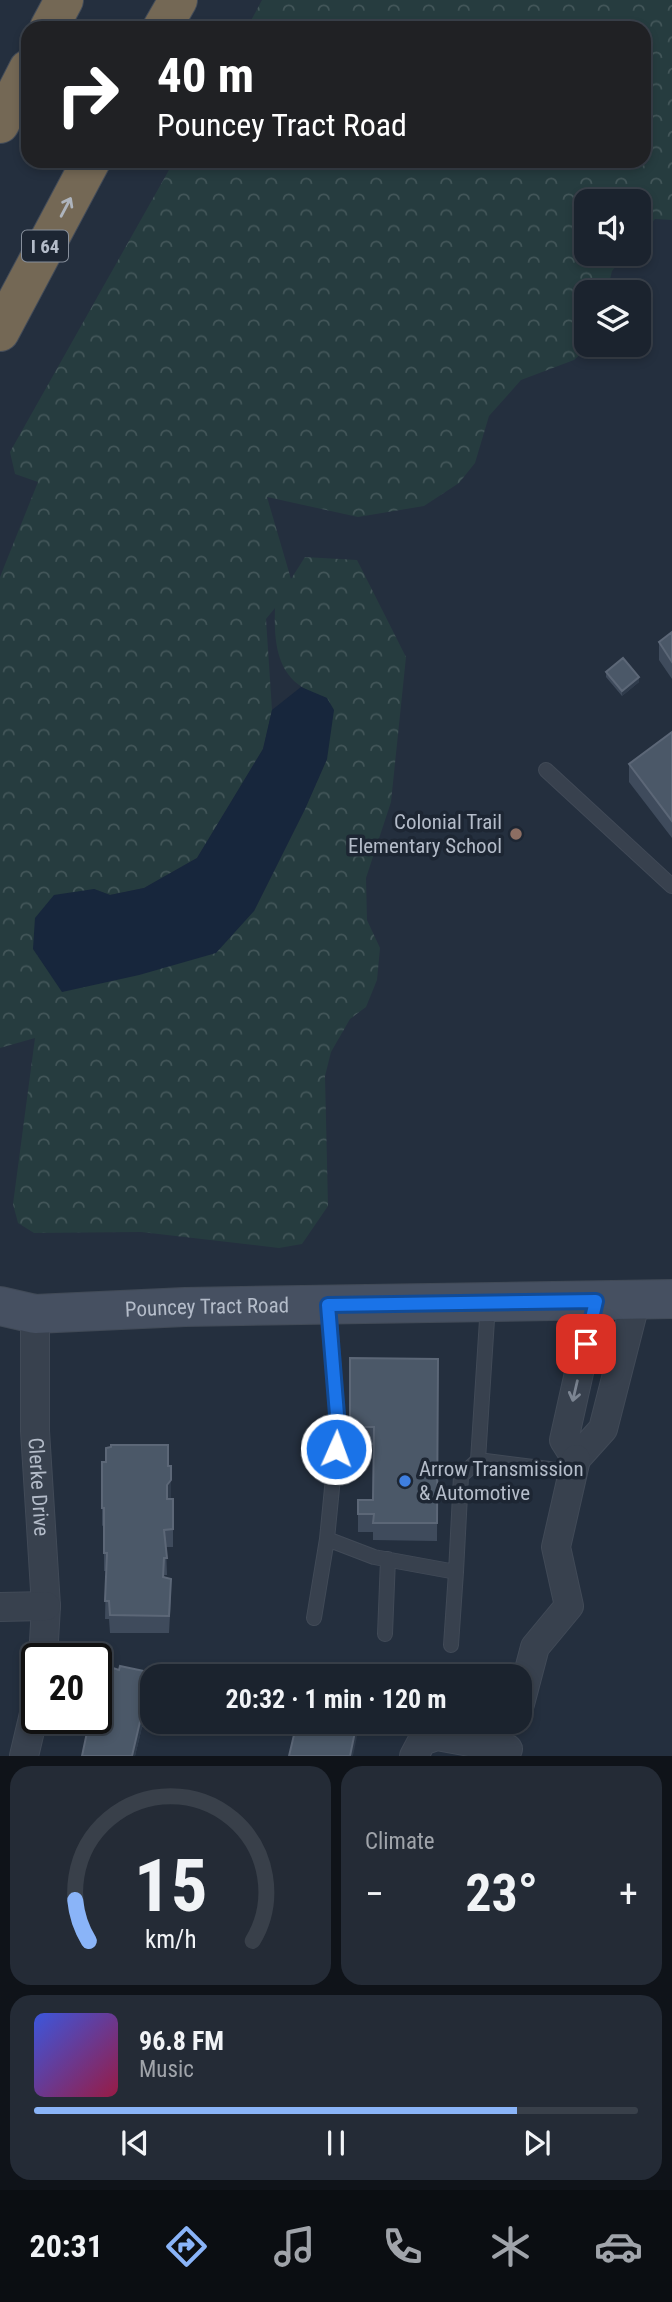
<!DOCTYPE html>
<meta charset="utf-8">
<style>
body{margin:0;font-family:"Roboto Condensed",sans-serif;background:#242b36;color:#f1f3f6;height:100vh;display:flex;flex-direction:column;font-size:26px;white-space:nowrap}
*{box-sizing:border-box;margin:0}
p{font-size:23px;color:#a0a4aa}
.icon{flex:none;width:38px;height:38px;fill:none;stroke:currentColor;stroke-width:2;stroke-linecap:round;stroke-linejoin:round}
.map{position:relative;height:1756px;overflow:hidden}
.details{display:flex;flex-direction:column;gap:10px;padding:10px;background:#0f1319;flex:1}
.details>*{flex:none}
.hud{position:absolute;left:21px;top:21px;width:630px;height:147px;border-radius:21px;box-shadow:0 4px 10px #0003,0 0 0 2px #39404a;background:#202124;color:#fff;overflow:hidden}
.controls{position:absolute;left:574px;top:189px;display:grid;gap:14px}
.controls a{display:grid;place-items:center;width:77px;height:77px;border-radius:14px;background:#1b232e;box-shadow:0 4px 10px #0003,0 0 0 2px #39404a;font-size:35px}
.speed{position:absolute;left:21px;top:1643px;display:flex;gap:14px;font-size:35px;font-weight:700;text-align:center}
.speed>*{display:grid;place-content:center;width:91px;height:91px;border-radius:50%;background:#1b232e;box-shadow:0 4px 10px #0003,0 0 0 2px #39404a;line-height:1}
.speed .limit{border:4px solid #111;border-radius:10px;background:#fff;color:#111}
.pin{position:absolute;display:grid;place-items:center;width:60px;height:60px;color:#fff;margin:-30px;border-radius:14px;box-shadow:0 4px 10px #0006}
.me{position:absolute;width:77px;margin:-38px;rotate:2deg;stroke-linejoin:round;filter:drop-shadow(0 0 5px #0008)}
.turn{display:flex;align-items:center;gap:24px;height:147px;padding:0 21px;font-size:32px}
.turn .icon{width:91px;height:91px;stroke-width:2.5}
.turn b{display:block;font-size:49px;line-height:60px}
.big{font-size:52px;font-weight:700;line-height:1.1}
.details .widget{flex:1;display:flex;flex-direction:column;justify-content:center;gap:10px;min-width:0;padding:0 24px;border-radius:21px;background:#242b36}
.details .dial{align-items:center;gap:0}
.dial svg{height:182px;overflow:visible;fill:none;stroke:#39404a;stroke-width:7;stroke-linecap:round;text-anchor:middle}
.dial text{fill:#f1f3f6;stroke:none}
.song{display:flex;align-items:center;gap:21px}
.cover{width:84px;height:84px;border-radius:10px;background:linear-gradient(135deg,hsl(230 70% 55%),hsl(340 70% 35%))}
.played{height:7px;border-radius:4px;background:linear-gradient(90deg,#8ab4f8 80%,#39404a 80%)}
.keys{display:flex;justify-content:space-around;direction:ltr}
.heat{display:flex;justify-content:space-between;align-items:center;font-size:38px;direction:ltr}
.details .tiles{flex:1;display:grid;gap:10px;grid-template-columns:1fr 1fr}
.widget:last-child{grid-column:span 2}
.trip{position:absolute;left:140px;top:1664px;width:392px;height:70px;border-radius:21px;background:#1b232e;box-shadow:0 4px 10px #0003,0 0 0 2px #39404a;font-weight:700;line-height:70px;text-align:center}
.tabs{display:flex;height:112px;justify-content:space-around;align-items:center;background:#0b0e12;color:#a0a4aa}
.tabs .icon{width:49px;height:49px}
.tabs .current{color:#8ab4f8}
.tabs b{font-size:32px;color:#f1f3f6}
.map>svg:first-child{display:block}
.forest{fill:url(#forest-crowns);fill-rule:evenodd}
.water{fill:#17263c}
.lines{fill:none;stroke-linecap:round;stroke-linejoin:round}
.service-casing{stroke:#414a57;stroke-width:16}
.minor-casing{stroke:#414a57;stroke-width:30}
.secondary-casing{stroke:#414a57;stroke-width:40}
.motorway-casing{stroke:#434c59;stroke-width:40}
.service{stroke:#38414e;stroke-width:14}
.minor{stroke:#38414e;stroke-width:28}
.secondary{stroke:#465061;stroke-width:38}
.motorway{stroke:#746855;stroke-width:38}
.wall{fill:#3f4b5c}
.shaded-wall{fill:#2f3b4b}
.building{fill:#4b5868;stroke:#5c6777;stroke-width:2}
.oneway{stroke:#aeb4bd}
.oneway2{stroke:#7c8592}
.route-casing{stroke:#114b97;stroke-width:18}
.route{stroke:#1a73e8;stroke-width:12}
.education-dot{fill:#8d6e63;stroke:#1d2633;stroke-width:2.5}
.shop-dot{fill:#3f7fe0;stroke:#1d2633;stroke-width:2.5}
.labels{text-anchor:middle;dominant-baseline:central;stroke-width:7;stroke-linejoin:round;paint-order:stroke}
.shield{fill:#1d2633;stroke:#878f9c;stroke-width:2}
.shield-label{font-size:19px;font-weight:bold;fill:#b4bcc9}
.poi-label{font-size:21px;fill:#b4bcc9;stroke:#1d2633;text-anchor:end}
.street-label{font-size:21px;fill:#b4bcc9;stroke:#1d2633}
</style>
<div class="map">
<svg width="672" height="1756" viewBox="0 0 672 1756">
<defs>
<pattern id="forest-crowns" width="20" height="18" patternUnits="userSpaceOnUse" patternTransform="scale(1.75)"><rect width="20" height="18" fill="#263c3f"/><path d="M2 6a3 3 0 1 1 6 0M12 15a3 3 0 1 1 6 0" fill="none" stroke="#435659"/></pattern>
</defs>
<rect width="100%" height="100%" fill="#242f3e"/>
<path class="forest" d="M262,0H672V220L655,219L639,238V201H586V254H626L612,271L607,292H586V345H591L574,360L521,380L489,416L475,463L459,483L424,506L358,517L267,497L291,579L305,557L357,560L406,657L391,802L366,878L367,920L380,948L377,980L366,1007L350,1019L331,1052L325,1076L328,1206L302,1244L279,1248L141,1232L34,1233L18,1223L13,1204L35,1038L0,1048V577L38,482L15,474L10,452L174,161H644V28H247ZM275,608C274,636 275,670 302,687C309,692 319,695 327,698V759L305,809L254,911L33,949L94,889L110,895L144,888L197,858L263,749L272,710L266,619Z"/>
<path class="water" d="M301,687L327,698L334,710L327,759L305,809L254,911L216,953L139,975L62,992L33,949L35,918L54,895L94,889L110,895L144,888L197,858L263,749L272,710Z"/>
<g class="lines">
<defs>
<path id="service" d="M546,770L672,886
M488,1304L478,1460L573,1472
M329,1308L338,1427L327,1539L374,1557L456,1572L461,1476L478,1460
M314,1618L327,1539
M385,1634L388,1559
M451,1645L456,1572"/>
<g id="minor">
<path d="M595,1301L564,1440L576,1459L603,1429L636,1300"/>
<path id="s1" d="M35,1314V1431L46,1606L43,1659"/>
<path d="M0,1607L46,1606"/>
<path d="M520,1704L535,1647L569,1606L556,1547L576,1459"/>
<path d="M24,1756L37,1701"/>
<path d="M414,1756L422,1741L437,1736L508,1749"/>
</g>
<g id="secondary">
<path id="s2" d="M0,1306L35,1314L185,1307L672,1299"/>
</g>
<path id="motorway" d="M49,28L64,0
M162,28L178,0
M0,124L28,69
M0,332L91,161"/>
</defs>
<use href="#service" class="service-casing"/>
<use href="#minor" class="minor-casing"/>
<use href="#secondary" class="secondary-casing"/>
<use href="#motorway" class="motorway-casing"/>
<use href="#service" class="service"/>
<use href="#minor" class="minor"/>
<use href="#secondary" class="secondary"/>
<use href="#motorway" class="motorway"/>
</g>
<path class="wall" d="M672,632V679L659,660V642Z
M606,672L639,682L622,696L606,677Z
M672,732V838L629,782V764Z
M350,1358L438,1359L437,1541L373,1540V1532H358V1500H373V1445H350Z
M102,1462L168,1466L171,1498L170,1499H173V1547H166L167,1575H164L171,1597L169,1633H110L109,1619H105L106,1571H104V1525L102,1526Z
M152,1676V1722H156L154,1730L142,1727L135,1756H82L96,1718V1678L110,1681Z"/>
<path class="shaded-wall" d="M639,677V682L622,696V691Z
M171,1480V1498L167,1503V1485Z
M142,1713V1727L135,1756H132Z
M357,1722H360L353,1756H350Z"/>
<path class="building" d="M672,632V662L659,642Z
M623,658L639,677L622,691L606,672Z
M672,732V821L629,764Z
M350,1358L438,1359L437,1523H373L374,1514H358V1500H373L374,1427H350Z
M111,1445H168V1466H171V1480L167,1485V1499H173V1529L164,1530L167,1558H164L163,1577L171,1579L169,1616L110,1615L109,1601H105L107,1553H104V1508H102V1462H106V1448L111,1447Z
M120,1666L163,1675V1676H152V1715L142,1713L132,1756H82L90,1718H96L99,1704L96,1703V1678L110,1681L113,1668L119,1670Z
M297,1722H357L350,1756H289Z"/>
<defs><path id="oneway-shaft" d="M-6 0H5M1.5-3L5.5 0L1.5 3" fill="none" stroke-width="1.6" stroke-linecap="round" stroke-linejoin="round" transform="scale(1.75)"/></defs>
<use class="oneway" href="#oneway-shaft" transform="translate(66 207) rotate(-62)"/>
<use class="oneway2" href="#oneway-shaft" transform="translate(575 1391) rotate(103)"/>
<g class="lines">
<defs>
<path id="route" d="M336,1449L338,1427L328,1305L596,1301L586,1344"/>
</defs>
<use href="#route" class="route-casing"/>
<use href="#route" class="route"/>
</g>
<circle class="education-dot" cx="516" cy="834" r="7"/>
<circle class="shop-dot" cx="405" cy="1481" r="7"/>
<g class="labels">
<rect class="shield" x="22" y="230.5" width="46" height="31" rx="5"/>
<g class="shield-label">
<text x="45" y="246">I 64</text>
</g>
<g class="poi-label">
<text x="502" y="822">Colonial Trail<tspan x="502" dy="24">Elementary School</tspan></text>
<text x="419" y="1469" text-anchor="start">Arrow Transmission<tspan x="419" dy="24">&amp; Automotive</tspan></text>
</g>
<g class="street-label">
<text stroke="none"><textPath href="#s2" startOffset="208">Pouncey Tract Road</textPath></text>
<text stroke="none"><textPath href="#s1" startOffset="173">Clerke Drive</textPath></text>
</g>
</g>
</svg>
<div class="controls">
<a><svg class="icon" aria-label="sound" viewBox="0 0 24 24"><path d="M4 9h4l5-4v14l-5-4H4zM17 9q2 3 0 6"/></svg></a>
<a><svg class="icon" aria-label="layers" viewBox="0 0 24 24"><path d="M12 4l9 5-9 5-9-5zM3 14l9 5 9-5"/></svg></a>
</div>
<div class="speed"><div class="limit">20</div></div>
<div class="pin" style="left:586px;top:1344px;background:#d93025"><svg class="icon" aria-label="arrive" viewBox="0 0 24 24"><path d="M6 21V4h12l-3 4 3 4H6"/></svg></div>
<svg class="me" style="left:336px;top:1449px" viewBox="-20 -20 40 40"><circle r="17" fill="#1a73e8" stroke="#fff" stroke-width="3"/><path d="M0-11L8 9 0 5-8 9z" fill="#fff"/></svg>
<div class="trip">20:32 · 1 min · 120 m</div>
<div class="hud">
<div class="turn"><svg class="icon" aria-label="right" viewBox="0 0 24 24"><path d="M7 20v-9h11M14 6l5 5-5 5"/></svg><div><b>40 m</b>Pouncey Tract Road</div></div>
</div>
</div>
<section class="details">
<div class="tiles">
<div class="widget dial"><svg viewBox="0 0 100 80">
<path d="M14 69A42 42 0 1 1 86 69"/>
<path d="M14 69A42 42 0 0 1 8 51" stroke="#8ab4f8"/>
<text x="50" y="56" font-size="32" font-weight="700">15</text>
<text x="50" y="72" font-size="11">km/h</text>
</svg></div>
<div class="widget"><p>Climate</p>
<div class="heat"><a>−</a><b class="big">23°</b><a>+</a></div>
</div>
<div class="widget">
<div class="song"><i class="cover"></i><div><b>96.8 FM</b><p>Music</p></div></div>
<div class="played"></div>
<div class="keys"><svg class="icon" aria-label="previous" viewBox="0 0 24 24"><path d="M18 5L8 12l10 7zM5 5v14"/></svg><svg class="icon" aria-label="pause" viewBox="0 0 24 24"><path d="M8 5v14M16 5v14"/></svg><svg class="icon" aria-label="next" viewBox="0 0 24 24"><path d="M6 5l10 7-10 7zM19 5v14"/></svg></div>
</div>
</div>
</section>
<nav class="tabs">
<b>20:31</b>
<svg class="icon current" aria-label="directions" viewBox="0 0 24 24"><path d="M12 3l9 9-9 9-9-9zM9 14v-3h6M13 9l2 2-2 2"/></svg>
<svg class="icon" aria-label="music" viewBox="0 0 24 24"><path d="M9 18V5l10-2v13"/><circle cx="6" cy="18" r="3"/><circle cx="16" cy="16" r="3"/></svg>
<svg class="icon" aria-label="phone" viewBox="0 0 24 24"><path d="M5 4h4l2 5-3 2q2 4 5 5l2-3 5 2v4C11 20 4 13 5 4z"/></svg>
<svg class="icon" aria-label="climate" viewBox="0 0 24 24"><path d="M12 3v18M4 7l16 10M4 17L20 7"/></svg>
<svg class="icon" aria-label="car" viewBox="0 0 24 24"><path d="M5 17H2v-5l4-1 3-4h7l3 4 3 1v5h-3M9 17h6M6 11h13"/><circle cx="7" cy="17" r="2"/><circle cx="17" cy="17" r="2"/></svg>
</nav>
